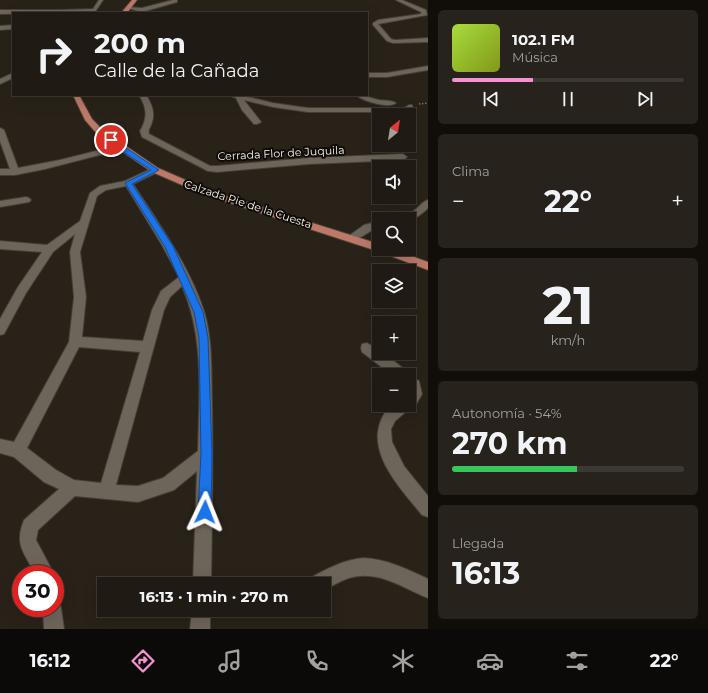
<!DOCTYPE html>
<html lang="es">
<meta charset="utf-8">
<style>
body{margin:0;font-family:Montserrat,sans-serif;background:#27231c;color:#f1f3f6;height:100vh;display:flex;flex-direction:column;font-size:15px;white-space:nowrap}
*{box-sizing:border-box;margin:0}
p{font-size:13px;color:#a1a1a0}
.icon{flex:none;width:22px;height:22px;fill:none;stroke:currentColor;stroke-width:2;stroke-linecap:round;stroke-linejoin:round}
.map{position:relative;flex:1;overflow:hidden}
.sheet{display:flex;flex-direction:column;gap:10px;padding:10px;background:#110e0a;width:280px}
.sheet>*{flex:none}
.hud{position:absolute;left:12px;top:12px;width:356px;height:84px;border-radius:0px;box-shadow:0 4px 16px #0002,0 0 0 1px #3c3833;background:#1f1a13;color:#f1f3f6;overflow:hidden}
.needle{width:26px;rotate:30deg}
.fabs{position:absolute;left:372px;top:108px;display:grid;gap:8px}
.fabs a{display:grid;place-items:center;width:44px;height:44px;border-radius:0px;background:#1f1a13;box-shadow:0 4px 16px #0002,0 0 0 1px #3c3833;font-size:20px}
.speed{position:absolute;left:12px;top:565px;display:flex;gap:8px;font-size:20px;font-weight:700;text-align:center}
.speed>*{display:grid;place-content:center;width:52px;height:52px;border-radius:50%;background:#1f1a13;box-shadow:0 4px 16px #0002,0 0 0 1px #3c3833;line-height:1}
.speed .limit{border:6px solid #d22;background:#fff;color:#111}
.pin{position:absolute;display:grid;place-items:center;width:34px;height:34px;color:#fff;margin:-17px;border:2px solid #fff;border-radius:50%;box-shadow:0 1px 4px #0007}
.me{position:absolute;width:44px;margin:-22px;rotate:2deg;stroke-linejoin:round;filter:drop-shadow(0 0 3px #0008)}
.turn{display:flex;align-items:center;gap:14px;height:84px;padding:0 16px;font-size:18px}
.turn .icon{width:52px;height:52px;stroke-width:2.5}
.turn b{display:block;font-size:28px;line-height:34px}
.big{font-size:30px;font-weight:700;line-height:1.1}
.sheet .widget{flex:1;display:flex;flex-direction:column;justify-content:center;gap:6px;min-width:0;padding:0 14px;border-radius:6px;background:#27231c}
.sheet .dial{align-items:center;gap:0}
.dial b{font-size:52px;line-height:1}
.song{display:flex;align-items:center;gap:12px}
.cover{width:48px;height:48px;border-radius:6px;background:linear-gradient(135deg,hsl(80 70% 55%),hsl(70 70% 35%))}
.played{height:4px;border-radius:2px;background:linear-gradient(90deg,#f591d2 35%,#3c3833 35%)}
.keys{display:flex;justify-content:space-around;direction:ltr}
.heat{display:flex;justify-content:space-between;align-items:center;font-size:22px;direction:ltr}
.charge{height:6px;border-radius:3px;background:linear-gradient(90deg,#34c759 54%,#3c3833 0)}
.trip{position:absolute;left:97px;top:577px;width:234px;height:40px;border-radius:0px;background:#1f1a13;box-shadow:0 4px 16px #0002,0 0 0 1px #3c3833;font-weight:700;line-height:40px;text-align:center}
.dock{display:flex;height:64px;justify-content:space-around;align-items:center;background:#0c0a08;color:#a1a1a0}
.dock .icon{width:28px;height:28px}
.dock .selected{color:#f591d2}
.dock b{font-size:18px;color:#f1f3f6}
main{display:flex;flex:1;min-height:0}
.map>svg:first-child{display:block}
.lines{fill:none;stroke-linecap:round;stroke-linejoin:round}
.street-casing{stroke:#443f37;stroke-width:2}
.primary-casing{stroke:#443f37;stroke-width:2}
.path{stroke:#706961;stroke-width:1.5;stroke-dasharray:1.5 1.5;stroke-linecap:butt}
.street{fill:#6d655a;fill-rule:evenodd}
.primary{fill:#bd7868;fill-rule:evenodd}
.route{fill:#1a73e8;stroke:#114b97}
.labels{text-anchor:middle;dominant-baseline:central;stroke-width:4;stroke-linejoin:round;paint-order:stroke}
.far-street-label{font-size:11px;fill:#f9f4ee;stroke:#0f0c08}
</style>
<main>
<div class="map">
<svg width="428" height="629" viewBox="0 0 428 629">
<rect width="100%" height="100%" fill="#292219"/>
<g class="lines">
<defs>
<path id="street" d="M99,0H103L95,12L0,14V10H61L93,9Z
M173,0H177V2L142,12L127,8L129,7L142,8Z
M396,0H402L426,10L427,15L378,24L391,39L395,40L428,38V42L393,43L387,41L373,25V23L378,20L421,14V12Z
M13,25V29L0,30V26Z
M428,66V70L387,77H367V73H387Z
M13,73V78L0,84V79Z
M139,95H146C152,104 156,114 151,125C149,129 148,130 149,134L210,166H217L309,158L403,154L407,157L403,160L309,164L217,172L208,171L142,137L140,131C148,118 147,108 139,95Z
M228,95H240L273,103L308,108H404L409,105H412L413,109L404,112H308L273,107L244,100L261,122L257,124H254L242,110L236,98Z
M356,95C365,95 370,98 379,100C385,101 391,100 396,103C388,109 363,101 356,95Z
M0,128L4,130L18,168L60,160L120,145L124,147L123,149L45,169L15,175H0V169H10L0,141Z
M155,167L159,170L158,172L133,184C159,224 189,265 204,311C213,340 211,372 212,402C213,462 212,523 211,584H193L197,471L174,490L138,502L75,496L38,530L36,540L54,574H35C24,552 14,545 24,520L59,489L44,482L14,457L0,453V439L14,442L69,342L74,297L70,252L75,234L53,252L26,293L4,334L0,335V319L18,287L42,252L0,249V241L47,245L80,221L90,193L100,186L125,181ZM126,186L162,245L179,277L161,291L152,310L143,341L82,337L86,297L80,252L97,196L106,190ZM182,286C205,338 199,396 198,451L163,478L138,486L116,485L164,310L170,297ZM79,347L140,352L101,483L74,480L56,470L27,448Z
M26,197L29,198L31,200L29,202L0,207V201Z
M428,200V208C416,220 412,219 397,219C401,215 407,215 412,212C418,209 421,202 428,200Z
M379,221V227C369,230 357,243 347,240L346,238L364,225Z
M367,343L379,350V353H383L407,371L409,375H392L362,352L361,348L362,344Z
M409,375L419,381L422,394L414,408L409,409L395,421L391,429L392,442L404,466L428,496V517L422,515C402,490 365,453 382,418C389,404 395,405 409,405Z
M363,558C387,559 407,569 428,579V598C403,588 378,569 349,578C340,581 332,586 324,590V584H307L310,578C327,569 343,560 363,558Z
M55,600L59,601L61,608L64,629H44L43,608H55Z
M192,610H210V629H190Z"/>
<path id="primary" d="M132,0H137L127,13H121Z
M73,95H79L92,119L104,131L158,168L211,191L379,244V249H392L428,262V270L377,251L205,195L152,172L98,135L85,120Z"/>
</defs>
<use href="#street" class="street-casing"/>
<use href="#primary" class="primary-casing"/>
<path class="path" d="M419,104L428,103"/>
<use href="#street" class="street"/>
<use href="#primary" class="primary"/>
</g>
<path class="route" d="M108,139H113L159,170L132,184L173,246L203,312L208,338L212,454L211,512L209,517L205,518L200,517L198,512L201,454L199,338L194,312L165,247L125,183L151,170L108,142Z"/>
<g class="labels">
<g class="far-street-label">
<text transform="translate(281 153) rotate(-3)">Cerrada Flor de Juquila</text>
<text transform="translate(248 204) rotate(18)">Calzada Pie de la Cuesta</text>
</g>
</g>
</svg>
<div class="fabs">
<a><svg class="needle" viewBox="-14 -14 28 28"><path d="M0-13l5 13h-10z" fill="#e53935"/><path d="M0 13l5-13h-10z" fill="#a1a1a0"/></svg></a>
<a><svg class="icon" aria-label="sound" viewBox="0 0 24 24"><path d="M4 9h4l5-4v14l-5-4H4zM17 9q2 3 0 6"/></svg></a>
<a><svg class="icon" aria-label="search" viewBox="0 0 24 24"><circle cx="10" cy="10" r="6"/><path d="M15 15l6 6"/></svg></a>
<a><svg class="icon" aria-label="layers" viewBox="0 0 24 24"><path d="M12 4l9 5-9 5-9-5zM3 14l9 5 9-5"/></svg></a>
<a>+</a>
<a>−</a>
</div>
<div class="speed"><div class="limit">30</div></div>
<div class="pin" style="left:111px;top:140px;background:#d93025"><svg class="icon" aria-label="arrive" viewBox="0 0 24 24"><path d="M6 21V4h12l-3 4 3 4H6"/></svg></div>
<svg class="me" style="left:205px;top:512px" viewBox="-20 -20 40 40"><path d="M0-17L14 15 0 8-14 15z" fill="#1a73e8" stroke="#fff" stroke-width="4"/></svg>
<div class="trip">16:13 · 1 min · 270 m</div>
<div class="hud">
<div class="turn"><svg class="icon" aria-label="right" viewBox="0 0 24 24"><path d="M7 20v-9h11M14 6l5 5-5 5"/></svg><div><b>200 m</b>Calle de la Cañada</div></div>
</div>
</div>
<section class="sheet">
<div class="widget">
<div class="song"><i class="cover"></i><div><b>102.1 FM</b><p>Música</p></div></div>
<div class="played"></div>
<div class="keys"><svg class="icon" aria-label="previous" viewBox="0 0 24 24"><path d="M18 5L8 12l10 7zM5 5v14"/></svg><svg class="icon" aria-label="pause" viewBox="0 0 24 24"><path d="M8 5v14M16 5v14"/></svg><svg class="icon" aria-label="next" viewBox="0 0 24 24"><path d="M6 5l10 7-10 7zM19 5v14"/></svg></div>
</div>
<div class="widget"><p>Clima</p>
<div class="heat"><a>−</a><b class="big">22°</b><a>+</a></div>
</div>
<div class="widget dial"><b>21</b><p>km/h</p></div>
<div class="widget"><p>Autonomía · 54%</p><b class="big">270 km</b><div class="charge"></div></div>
<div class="widget"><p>Llegada</p><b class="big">16:13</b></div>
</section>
</main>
<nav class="dock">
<b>16:12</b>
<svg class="icon selected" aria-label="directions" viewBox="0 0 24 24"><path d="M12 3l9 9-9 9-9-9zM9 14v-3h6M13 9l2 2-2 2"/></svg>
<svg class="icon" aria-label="music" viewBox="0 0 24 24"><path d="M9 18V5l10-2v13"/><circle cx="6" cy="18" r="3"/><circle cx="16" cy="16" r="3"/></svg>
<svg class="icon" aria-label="phone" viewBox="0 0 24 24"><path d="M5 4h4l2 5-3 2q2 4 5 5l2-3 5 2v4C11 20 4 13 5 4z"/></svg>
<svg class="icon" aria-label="climate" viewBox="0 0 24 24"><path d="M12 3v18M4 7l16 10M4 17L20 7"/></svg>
<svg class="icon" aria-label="car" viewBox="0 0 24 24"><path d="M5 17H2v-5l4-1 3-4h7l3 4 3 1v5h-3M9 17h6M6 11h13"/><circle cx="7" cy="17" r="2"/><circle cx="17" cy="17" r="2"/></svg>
<svg class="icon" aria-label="filters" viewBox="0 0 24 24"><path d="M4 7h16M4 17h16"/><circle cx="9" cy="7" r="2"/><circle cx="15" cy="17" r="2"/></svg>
<b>22°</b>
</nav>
